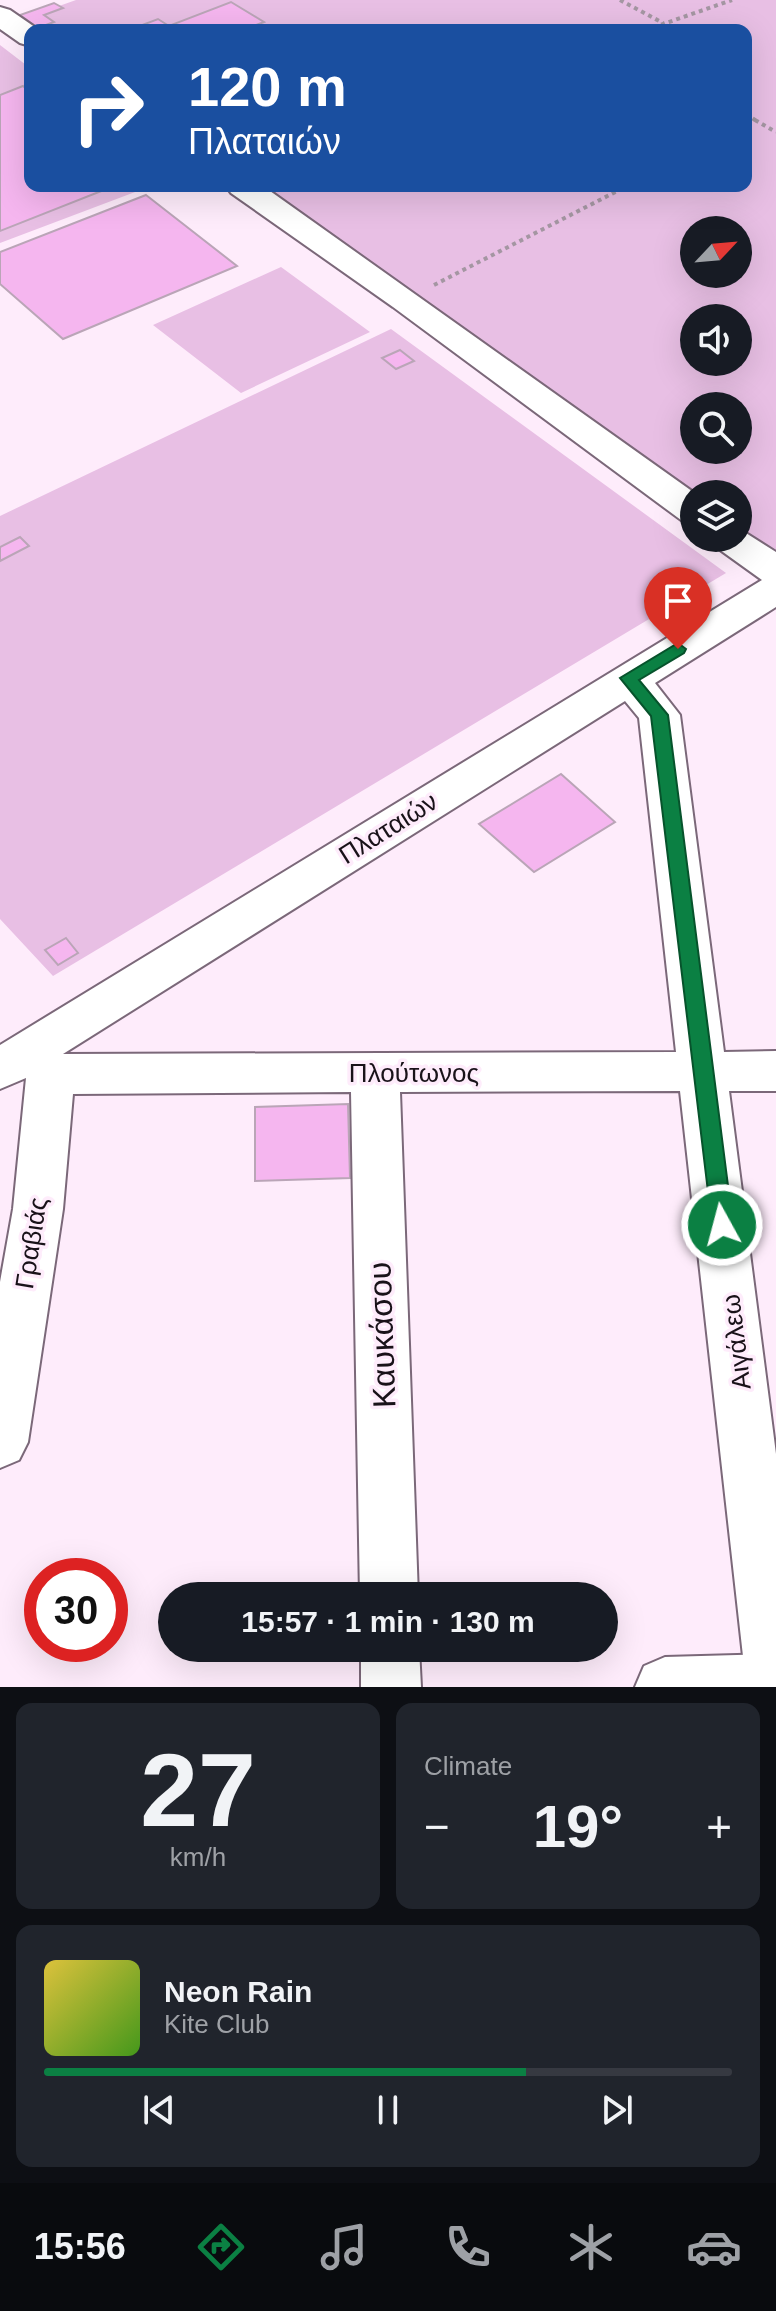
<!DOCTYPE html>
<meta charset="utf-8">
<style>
body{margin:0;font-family:Arial,sans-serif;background:#20242c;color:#f1f3f6;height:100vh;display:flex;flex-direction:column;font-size:30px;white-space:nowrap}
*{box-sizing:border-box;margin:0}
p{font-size:26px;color:#9ea1a6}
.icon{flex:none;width:44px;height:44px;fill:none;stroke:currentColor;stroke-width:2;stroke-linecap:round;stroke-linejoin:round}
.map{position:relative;height:1687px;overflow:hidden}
.panel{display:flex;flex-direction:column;gap:16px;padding:16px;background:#0d0f14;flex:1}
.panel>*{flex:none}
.guide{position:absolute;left:24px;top:24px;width:728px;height:168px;border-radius:16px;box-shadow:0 8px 32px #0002;background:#1a4fa0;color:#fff;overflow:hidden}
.needle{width:52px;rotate:64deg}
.controls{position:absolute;left:680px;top:216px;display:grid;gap:16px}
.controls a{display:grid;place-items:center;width:72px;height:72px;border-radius:50%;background:#171b24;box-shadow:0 8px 32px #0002;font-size:40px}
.speed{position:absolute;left:24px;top:1558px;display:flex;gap:16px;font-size:40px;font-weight:700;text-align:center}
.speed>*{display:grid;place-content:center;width:104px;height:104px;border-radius:50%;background:#171b24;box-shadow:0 8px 32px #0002;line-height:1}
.speed .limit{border:12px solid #d22;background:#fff;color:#111}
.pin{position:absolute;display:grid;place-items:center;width:68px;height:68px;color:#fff;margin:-82px -34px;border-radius:50% 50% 50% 0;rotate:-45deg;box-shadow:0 0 8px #0007}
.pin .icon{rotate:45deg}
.me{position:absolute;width:88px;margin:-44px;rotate:353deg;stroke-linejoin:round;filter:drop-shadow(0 0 6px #0008)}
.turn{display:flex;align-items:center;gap:28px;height:168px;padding:0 32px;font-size:36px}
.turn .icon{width:104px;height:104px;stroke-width:2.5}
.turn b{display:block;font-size:56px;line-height:68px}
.big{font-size:60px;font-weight:700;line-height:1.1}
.panel .widget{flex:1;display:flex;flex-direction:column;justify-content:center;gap:12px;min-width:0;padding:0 28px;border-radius:16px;background:#20242c}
.panel .dial{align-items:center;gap:0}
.dial b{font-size:104px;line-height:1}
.song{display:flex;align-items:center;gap:24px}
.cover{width:96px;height:96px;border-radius:12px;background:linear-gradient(135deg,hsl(50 70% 55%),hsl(100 70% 35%))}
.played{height:8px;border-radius:4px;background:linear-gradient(90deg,#0b8043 70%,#363941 70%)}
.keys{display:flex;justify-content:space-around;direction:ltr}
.heat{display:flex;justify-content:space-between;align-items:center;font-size:44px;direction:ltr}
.panel .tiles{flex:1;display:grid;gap:16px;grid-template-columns:1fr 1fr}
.widget:last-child{grid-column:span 2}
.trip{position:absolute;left:158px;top:1582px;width:460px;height:80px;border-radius:40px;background:#171b24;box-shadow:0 8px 32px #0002;font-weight:700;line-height:80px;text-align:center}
.tab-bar{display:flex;height:128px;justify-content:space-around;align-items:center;background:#090b0e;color:#9ea1a6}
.tab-bar .icon{width:56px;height:56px}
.tab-bar .on{color:#0b8043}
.tab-bar b{font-size:36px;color:#f1f3f6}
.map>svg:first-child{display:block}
.green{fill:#e8bfe4;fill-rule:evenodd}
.building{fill:#f5b6ef;stroke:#baa5b7;stroke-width:2}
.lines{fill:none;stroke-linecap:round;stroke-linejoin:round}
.street-casing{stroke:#7b6879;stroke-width:4}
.secondary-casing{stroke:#7b6879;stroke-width:4}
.path{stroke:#a496a2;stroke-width:4;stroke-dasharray:4 4;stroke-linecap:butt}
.street{fill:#fff;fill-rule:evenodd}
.secondary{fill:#fff;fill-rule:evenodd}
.route{fill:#0b8043;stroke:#07532c;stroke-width:2}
.labels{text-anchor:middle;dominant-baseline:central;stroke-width:7;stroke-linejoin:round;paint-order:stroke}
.street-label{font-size:26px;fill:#191219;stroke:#feecfb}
.near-street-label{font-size:32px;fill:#191219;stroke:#feecfb}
</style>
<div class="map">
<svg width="776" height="1687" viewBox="0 0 776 1687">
<rect width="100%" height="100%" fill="#feecfb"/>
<path class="green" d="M76,0H776V555L738,527V494L694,495L266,186H746V30H50L31,16ZM694,230H738V274H694ZM694,318H738V362H694ZM694,406H738V450H694Z
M0,45L30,68V186H151L0,243Z
M281,267L370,332L241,393L153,325Z
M391,329L726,573L53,976L0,919V516Z"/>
<path class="building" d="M231,2L264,22L243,30H129L158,19L169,26Z
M54,3L63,8L44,15L54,22L38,28L20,15Z
M23,86L30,92V186H114L0,231V95Z
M146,195L237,266L63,339L0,284V252Z
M400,350L414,361L396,369L382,358Z
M20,537L29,546L0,561V547Z
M561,774L615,822L534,872L479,824Z
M66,938L78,953L58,965L45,950Z
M348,1104L350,1178L255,1181V1107Z"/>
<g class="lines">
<defs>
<path id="street" d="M0,7L10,10L39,30H30V46L20,43L0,29Z
M226,186H263L696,494L694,523L681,520L393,307L231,193Z
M738,528L776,552V607L655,683L680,715L724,1052L776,1051V1091H729L776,1454V1687H748L746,1683L680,1091L400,1092L418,1596H360L351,1092L73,1094L63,1209L28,1442L19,1460L0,1468V1282L13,1209L26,1078L0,1089V1045L762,580L716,547L711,538H738ZM625,701L639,718L676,1052L63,1054Z
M361,1648H419L421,1687H361Z"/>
<path id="secondary" d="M776,1654V1687H635L644,1666L665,1657Z"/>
</defs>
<use href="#street" class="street-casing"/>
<use href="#secondary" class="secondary-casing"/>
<path class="path" d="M620,0L663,23
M646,30L732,0
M746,114L755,120L746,125
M755,120L776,132
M434,285L627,186"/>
<use href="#street" class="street"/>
<use href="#secondary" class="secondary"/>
</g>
<path class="route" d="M678,643L686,649L684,653L639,680L668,715L733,1225L730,1231L722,1234L715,1231L712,1225L651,716L620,678Z"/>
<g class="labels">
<g class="street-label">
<text transform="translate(388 828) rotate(-32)">Πλαταιών</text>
<text x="414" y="1073">Πλούτωνος</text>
<text transform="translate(31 1243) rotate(-81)">Γραβιάς</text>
<text transform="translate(736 1342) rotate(-97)">Αιγάλεω</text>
</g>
<g class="near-street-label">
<text transform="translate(382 1335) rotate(-92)">Καυκάσου</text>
</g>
</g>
</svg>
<div class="controls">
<a><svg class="needle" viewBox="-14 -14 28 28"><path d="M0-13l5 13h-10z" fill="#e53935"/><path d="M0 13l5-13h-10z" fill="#9ea1a6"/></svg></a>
<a><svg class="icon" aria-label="sound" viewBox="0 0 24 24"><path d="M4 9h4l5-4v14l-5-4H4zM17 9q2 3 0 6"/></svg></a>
<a><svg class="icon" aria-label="search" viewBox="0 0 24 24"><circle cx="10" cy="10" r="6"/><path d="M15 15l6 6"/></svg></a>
<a><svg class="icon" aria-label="layers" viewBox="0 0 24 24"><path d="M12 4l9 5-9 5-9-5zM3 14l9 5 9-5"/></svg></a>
</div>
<div class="speed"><div class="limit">30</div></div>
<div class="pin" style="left:678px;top:649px;background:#d93025"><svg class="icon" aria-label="arrive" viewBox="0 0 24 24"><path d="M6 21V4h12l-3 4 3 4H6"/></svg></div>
<svg class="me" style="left:722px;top:1225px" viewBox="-20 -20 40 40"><circle r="17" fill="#0b8043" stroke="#fff" stroke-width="3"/><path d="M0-11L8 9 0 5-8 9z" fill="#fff"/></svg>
<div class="trip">15:57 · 1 min · 130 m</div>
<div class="guide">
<div class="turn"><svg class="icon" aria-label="right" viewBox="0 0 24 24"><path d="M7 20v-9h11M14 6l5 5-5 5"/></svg><div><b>120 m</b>Πλαταιών</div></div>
</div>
</div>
<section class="panel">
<div class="tiles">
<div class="widget dial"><b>27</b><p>km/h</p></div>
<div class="widget"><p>Climate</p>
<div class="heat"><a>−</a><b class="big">19°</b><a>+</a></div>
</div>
<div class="widget">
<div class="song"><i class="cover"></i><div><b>Neon Rain</b><p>Kite Club</p></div></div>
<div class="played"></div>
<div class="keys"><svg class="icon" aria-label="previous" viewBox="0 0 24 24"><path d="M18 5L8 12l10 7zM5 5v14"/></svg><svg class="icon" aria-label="pause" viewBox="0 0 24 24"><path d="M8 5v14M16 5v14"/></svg><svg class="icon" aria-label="next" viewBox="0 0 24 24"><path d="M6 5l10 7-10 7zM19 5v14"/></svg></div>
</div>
</div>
</section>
<nav class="tab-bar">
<b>15:56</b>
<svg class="icon on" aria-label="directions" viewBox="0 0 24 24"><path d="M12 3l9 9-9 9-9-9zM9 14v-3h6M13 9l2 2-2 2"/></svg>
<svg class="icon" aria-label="music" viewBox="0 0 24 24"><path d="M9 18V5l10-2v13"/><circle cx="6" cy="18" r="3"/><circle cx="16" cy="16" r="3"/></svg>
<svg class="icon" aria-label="phone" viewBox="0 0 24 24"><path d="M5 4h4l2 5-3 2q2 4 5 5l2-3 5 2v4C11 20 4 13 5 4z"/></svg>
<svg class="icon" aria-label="climate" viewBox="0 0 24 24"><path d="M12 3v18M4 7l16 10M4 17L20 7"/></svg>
<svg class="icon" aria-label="car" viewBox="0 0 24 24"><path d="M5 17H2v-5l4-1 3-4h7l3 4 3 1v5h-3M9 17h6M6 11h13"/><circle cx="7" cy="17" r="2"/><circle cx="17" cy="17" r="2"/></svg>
</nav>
